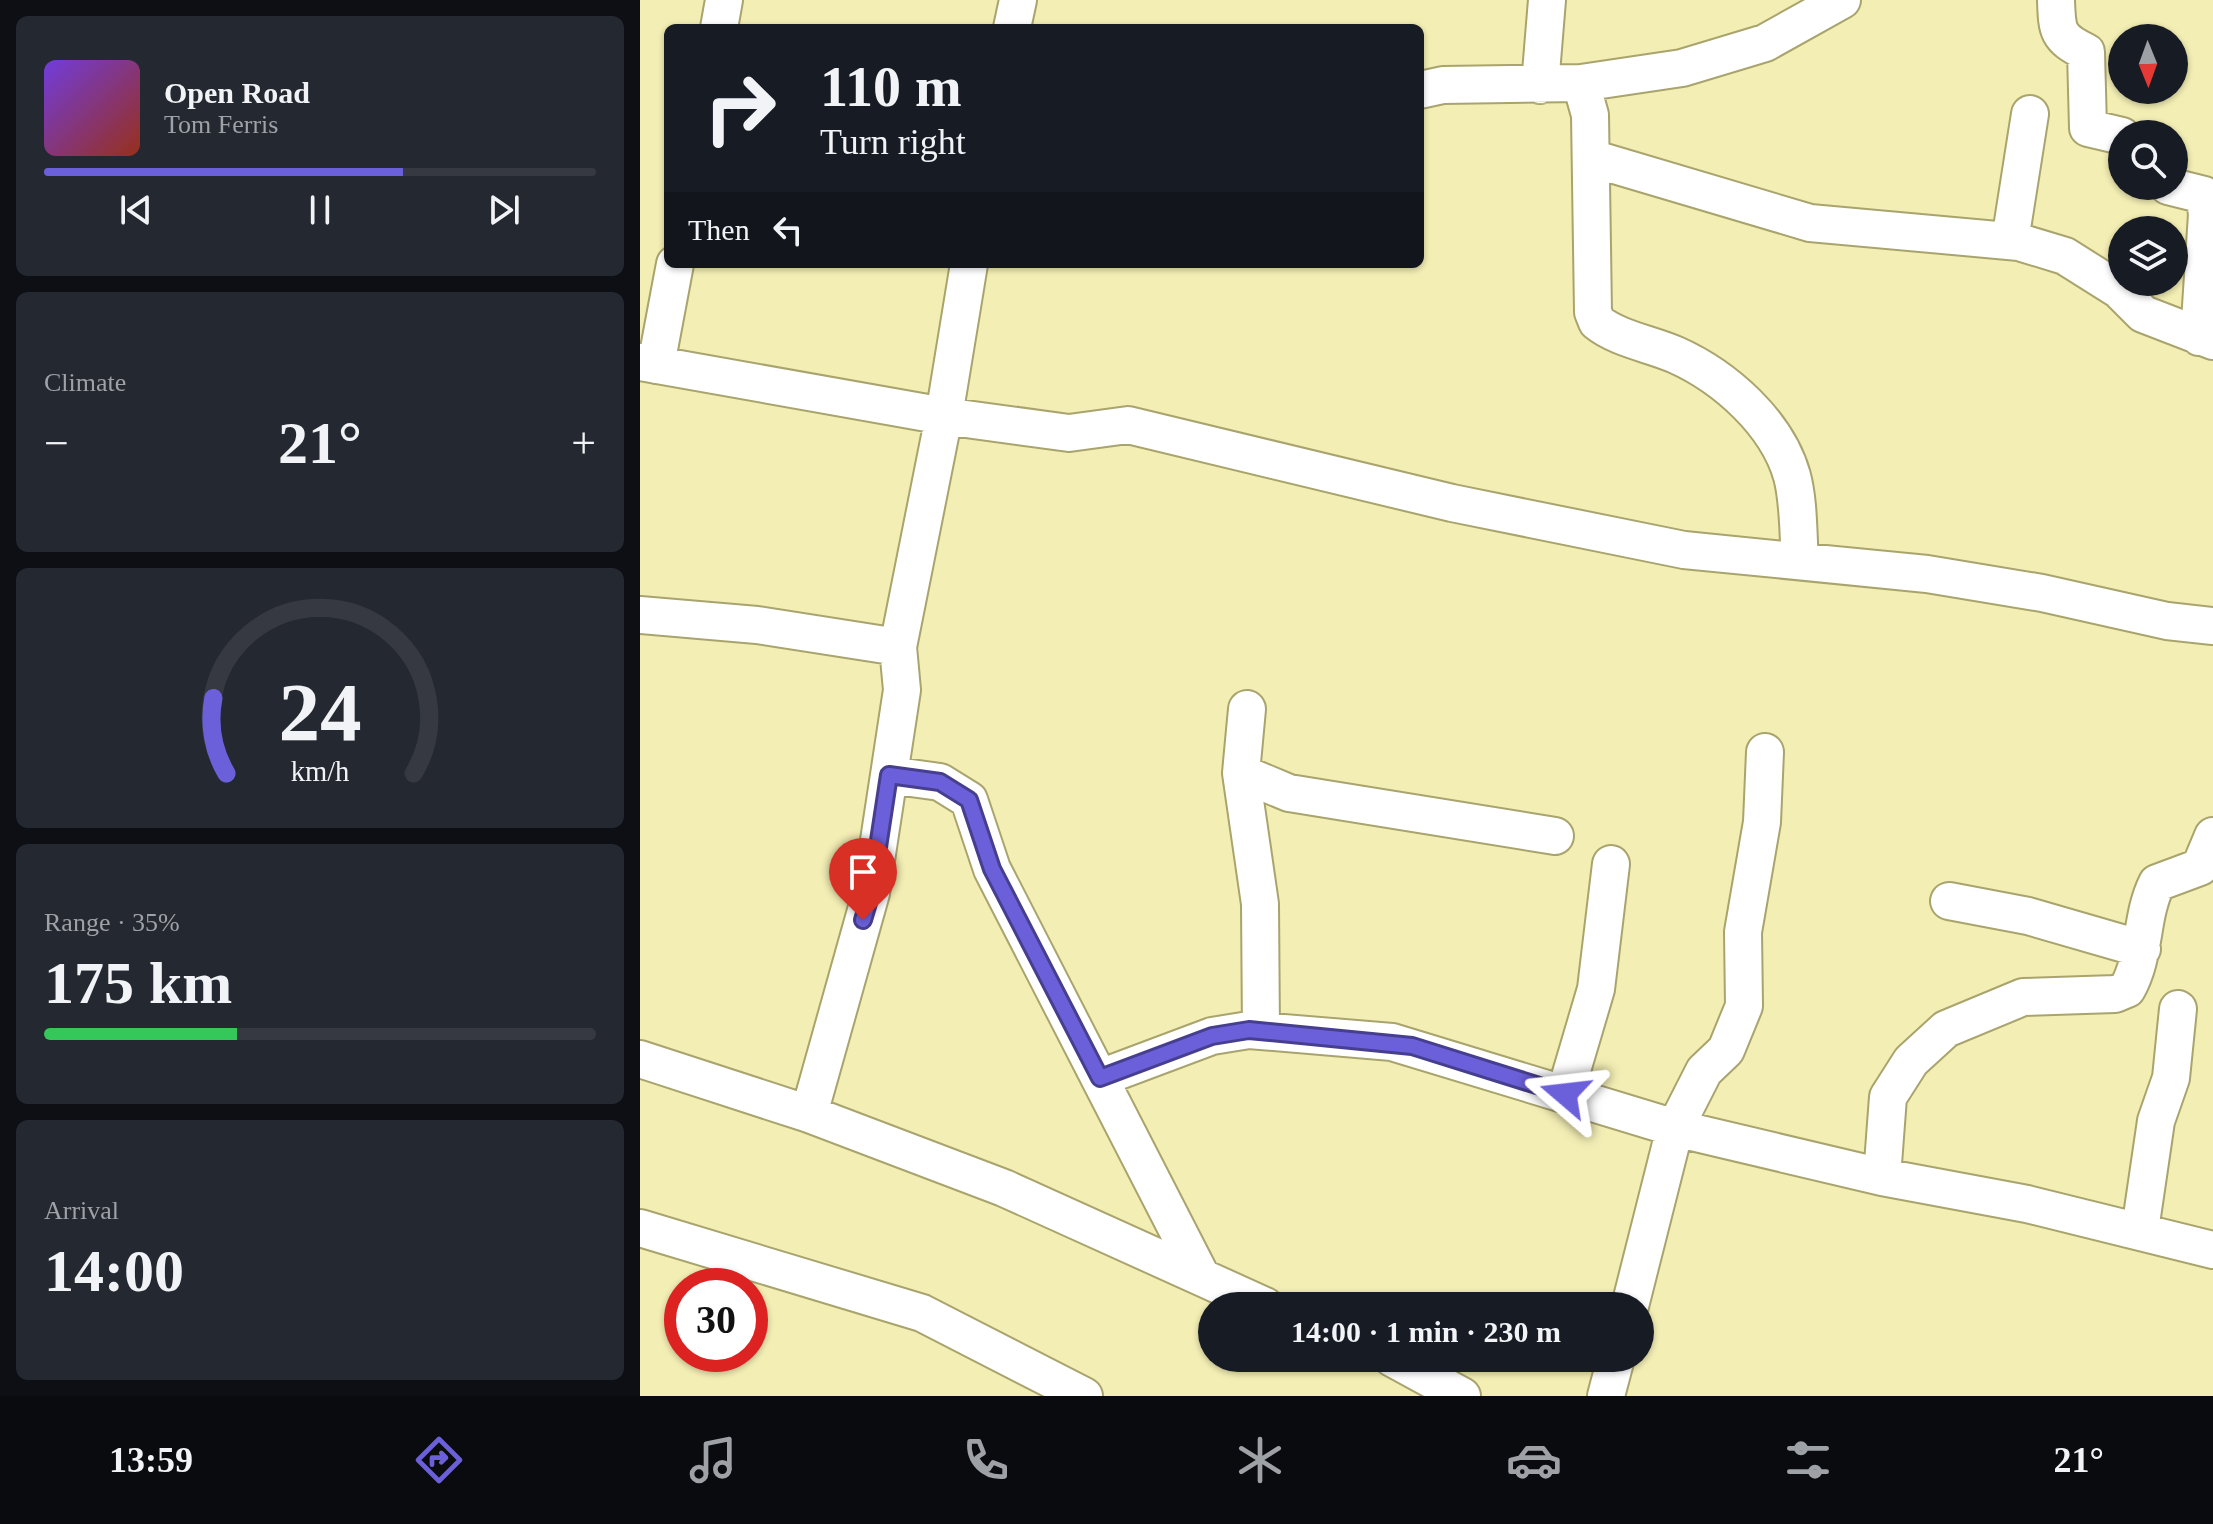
<!DOCTYPE html>
<meta charset="utf-8">
<style>
body{margin:0;font-family:"Times New Roman",serif;background:#242831;color:#f1f3f6;height:100vh;display:flex;flex-direction:column;font-size:30px;white-space:nowrap}
*{box-sizing:border-box;margin:0}
p{font-size:26px;color:#9ea1a6}
.icon{flex:none;width:44px;height:44px;fill:none;stroke:currentColor;stroke-width:2;stroke-linecap:round;stroke-linejoin:round}
.map{position:relative;flex:1;overflow:hidden}
.drawer{display:flex;flex-direction:column;gap:16px;padding:16px;background:#0d0f14;width:640px}
.drawer>*{flex:none}
.banner{position:absolute;left:24px;top:24px;width:760px;height:244px;border-radius:12px;box-shadow:0 2px 6px #0004;background:#171b24;color:#f1f3f6;overflow:hidden}
.needle{width:52px;rotate:179deg}
.buttons{position:absolute;left:1468px;top:24px;display:grid;gap:16px}
.buttons a{display:grid;place-items:center;width:80px;height:80px;border-radius:50%;background:#171b24;box-shadow:0 2px 6px #0004;font-size:40px}
.speed{position:absolute;left:24px;top:1268px;display:flex;gap:16px;font-size:40px;font-weight:700;text-align:center}
.speed>*{display:grid;place-content:center;width:104px;height:104px;border-radius:50%;background:#171b24;box-shadow:0 2px 6px #0004;line-height:1}
.speed .limit{border:12px solid #d22;background:#fff;color:#111}
.pin{position:absolute;display:grid;place-items:center;width:68px;height:68px;color:#fff;margin:-82px -34px;border-radius:50% 50% 50% 0;rotate:-45deg;box-shadow:0 0 8px #0007}
.pin .icon{rotate:45deg}
.me{position:absolute;width:88px;margin:-44px;rotate:287deg;stroke-linejoin:round;filter:drop-shadow(0 0 6px #0008)}
.turn{display:flex;align-items:center;gap:28px;height:168px;padding:0 24px;font-size:36px}
.turn .icon{width:104px;height:104px;stroke-width:2.5}
.turn b{display:block;font-size:56px;line-height:68px}
.then{display:flex;align-items:center;height:76px;padding:0 24px;background:#0003;gap:16px;font-size:30px}
.big{font-size:60px;font-weight:800;line-height:1.1}
.drawer .card{flex:1;display:flex;flex-direction:column;justify-content:center;gap:12px;min-width:0;padding:0 28px;border-radius:12px;background:#242831}
.drawer .dial{align-items:center;gap:0}
.dial svg{height:208px;overflow:visible;fill:none;stroke:#363941;stroke-width:7;stroke-linecap:round;text-anchor:middle}
.dial text{fill:#f1f3f6;stroke:none}
.song{display:flex;align-items:center;gap:24px}
.cover{width:96px;height:96px;border-radius:12px;background:linear-gradient(135deg,hsl(260 70% 55%),hsl(10 70% 35%))}
.played{height:8px;border-radius:4px;background:linear-gradient(90deg,#6c60da 65%,#363941 65%)}
.keys{display:flex;justify-content:space-around;direction:ltr}
.heat{display:flex;justify-content:space-between;align-items:center;font-size:44px;direction:ltr}
.charge{height:12px;border-radius:6px;background:linear-gradient(90deg,#34c759 35%,#363941 0)}
.trip{position:absolute;left:558px;top:1292px;width:456px;height:80px;border-radius:40px;background:#171b24;box-shadow:0 2px 6px #0004;font-weight:800;line-height:80px;text-align:center}
.menu{display:flex;height:128px;justify-content:space-around;align-items:center;background:#090b0e;color:#9ea1a6}
.menu .icon{width:56px;height:56px}
.menu .on{color:#6c60da}
.menu b{font-size:36px;color:#f1f3f6}
main{display:flex;flex:1;min-height:0}
.map>svg:first-child{display:block}
.lines{fill:none;stroke-linecap:round;stroke-linejoin:round}
.minor-casing{stroke:#a9a46d;stroke-width:40}
.minor{stroke:#fff;stroke-width:36}
.route-casing{stroke:#463e8e;stroke-width:20}
.route{stroke:#6c60da;stroke-width:14}
</style>
<main>
<section class="drawer">
<div class="card">
<div class="song"><i class="cover"></i><div><b>Open Road</b><p>Tom Ferris</p></div></div>
<div class="played"></div>
<div class="keys"><svg class="icon" aria-label="previous" viewBox="0 0 24 24"><path d="M18 5L8 12l10 7zM5 5v14"/></svg><svg class="icon" aria-label="pause" viewBox="0 0 24 24"><path d="M8 5v14M16 5v14"/></svg><svg class="icon" aria-label="next" viewBox="0 0 24 24"><path d="M6 5l10 7-10 7zM19 5v14"/></svg></div>
</div>
<div class="card"><p>Climate</p>
<div class="heat"><a>−</a><b class="big">21°</b><a>+</a></div>
</div>
<div class="card dial"><svg viewBox="0 0 100 80">
<path d="M14 69A42 42 0 1 1 86 69"/>
<path d="M14 69A42 42 0 0 1 9 40" stroke="#6c60da"/>
<text x="50" y="56" font-size="32" font-weight="700">24</text>
<text x="50" y="72" font-size="11">km/h</text>
</svg></div>
<div class="card"><p>Range · 35%</p><b class="big">175 km</b><div class="charge"></div></div>
<div class="card"><p>Arrival</p><b class="big">14:00</b></div>
</section>
<div class="map">
<svg width="1573" height="1396" viewBox="0 0 1573 1396">
<rect width="100%" height="100%" fill="#f3eeb4"/>
<g class="lines">
<defs>
<path id="minor" d="M1416,0C1417,31 1417,38 1446,52L1448,128L1482,136
M79,28L84,0
M372,28L378,0
M941,83L950,115L953,312L957,322C978,339 1011,344 1036,355C1085,377 1137,423 1152,476C1159,502 1158,534 1160,561
M900,85L907,0
M780,90L803,85L941,83L1042,68L1125,43L1202,0
M951,158L1170,223L1379,242L1425,256L1479,290L1503,314L1573,341
M1528,186L1564,195L1567,214L1559,337
M1370,241L1390,114
M0,362L304,416L429,433L488,425L812,503L1044,550L1287,574L1402,593L1527,621L1573,626
M16,365L35,264
M0,615L117,625L258,647
M607,709L601,773L620,904L621,1031
M601,773L649,793L915,836
M249,775L300,782L329,800L352,869L561,1276
M1309,901L1388,916L1502,949
M0,1059L169,1114L364,1188L625,1306
M460,1078L572,1036L609,1030L752,1042L1035,1128L1242,1177L1387,1204L1573,1250
M925,1094L956,989L971,864
M169,1114L231,893L262,690L258,647L304,416L329,264
M1242,1177L1248,1097L1271,1061L1306,1029L1383,997L1475,994L1487,989C1506,956 1500,917 1517,883L1560,867L1573,836
M0,1228L282,1313L444,1396
M1500,1230L1516,1121L1531,1078L1538,1009
M990,1306L1035,1128L1064,1071L1086,1050L1104,1006L1103,932L1122,822L1125,752
M752,1358L822,1396
M966,1396L976,1358"/>
</defs>
<use href="#minor" class="minor-casing"/>
<use href="#minor" class="minor"/>
</g>
<g class="lines">
<defs>
<path id="route" d="M223,920L231,893L249,775L300,782L329,800L352,869L460,1078L572,1036L609,1030L772,1046L925,1094"/>
</defs>
<use href="#route" class="route-casing"/>
<use href="#route" class="route"/>
</g>
</svg>
<div class="buttons">
<a><svg class="needle" viewBox="-14 -14 28 28"><path d="M0-13l5 13h-10z" fill="#e53935"/><path d="M0 13l5-13h-10z" fill="#9ea1a6"/></svg></a>
<a><svg class="icon" aria-label="search" viewBox="0 0 24 24"><circle cx="10" cy="10" r="6"/><path d="M15 15l6 6"/></svg></a>
<a><svg class="icon" aria-label="layers" viewBox="0 0 24 24"><path d="M12 4l9 5-9 5-9-5zM3 14l9 5 9-5"/></svg></a>
</div>
<div class="speed"><div class="limit">30</div></div>
<div class="pin" style="left:223px;top:920px;background:#d93025"><svg class="icon" aria-label="arrive" viewBox="0 0 24 24"><path d="M6 21V4h12l-3 4 3 4H6"/></svg></div>
<svg class="me" style="left:925px;top:1094px" viewBox="-20 -20 40 40"><path d="M0-17L14 15 0 8-14 15z" fill="#6c60da" stroke="#fff" stroke-width="4"/></svg>
<div class="trip">14:00 · 1 min · 230 m</div>
<div class="banner">
<div class="turn"><svg class="icon" aria-label="right" viewBox="0 0 24 24"><path d="M7 20v-9h11M14 6l5 5-5 5"/></svg><div><b>110 m</b>Turn right</div></div>
<div class="then">Then<svg class="icon" aria-label="left" viewBox="0 0 24 24"><path d="M17 20v-9H6M10 6l-5 5 5 5"/></svg></div>
</div>
</div>
</main>
<nav class="menu">
<b>13:59</b>
<svg class="icon on" aria-label="directions" viewBox="0 0 24 24"><path d="M12 3l9 9-9 9-9-9zM9 14v-3h6M13 9l2 2-2 2"/></svg>
<svg class="icon" aria-label="music" viewBox="0 0 24 24"><path d="M9 18V5l10-2v13"/><circle cx="6" cy="18" r="3"/><circle cx="16" cy="16" r="3"/></svg>
<svg class="icon" aria-label="phone" viewBox="0 0 24 24"><path d="M5 4h4l2 5-3 2q2 4 5 5l2-3 5 2v4C11 20 4 13 5 4z"/></svg>
<svg class="icon" aria-label="climate" viewBox="0 0 24 24"><path d="M12 3v18M4 7l16 10M4 17L20 7"/></svg>
<svg class="icon" aria-label="car" viewBox="0 0 24 24"><path d="M5 17H2v-5l4-1 3-4h7l3 4 3 1v5h-3M9 17h6M6 11h13"/><circle cx="7" cy="17" r="2"/><circle cx="17" cy="17" r="2"/></svg>
<svg class="icon" aria-label="filters" viewBox="0 0 24 24"><path d="M4 7h16M4 17h16"/><circle cx="9" cy="7" r="2"/><circle cx="15" cy="17" r="2"/></svg>
<b>21°</b>
</nav>
